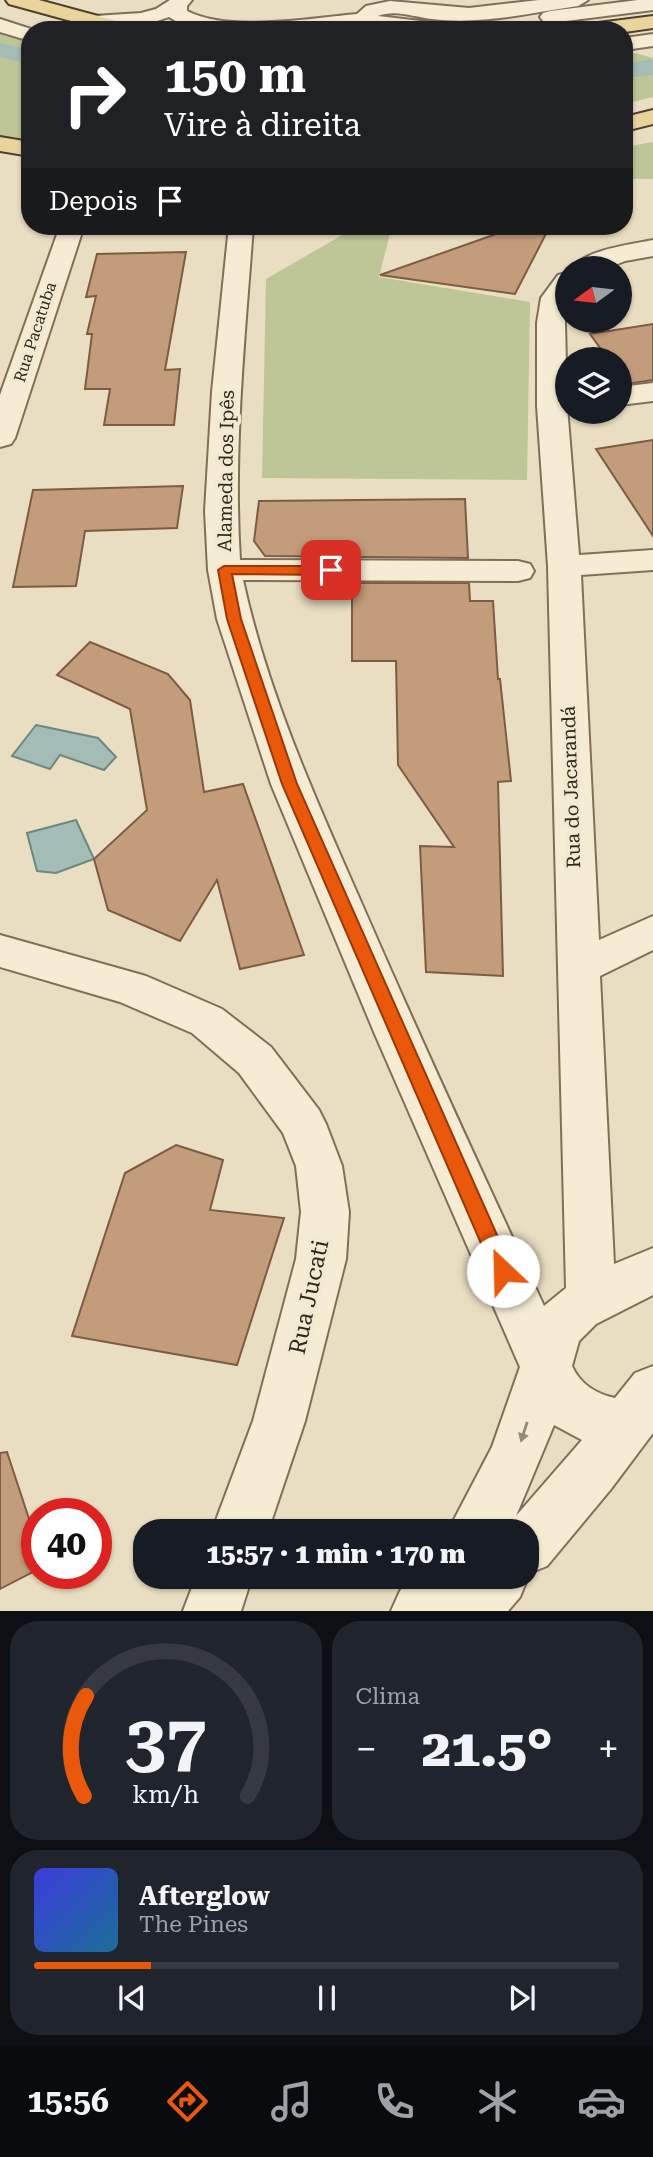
<!DOCTYPE html>
<html lang="pt">
<meta charset="utf-8">
<style>
body{margin:0;font-family:"Roboto Serif",serif;background:#20242c;color:#f1f3f6;height:100vh;display:flex;flex-direction:column;font-size:26px;white-space:nowrap}
*{box-sizing:border-box;margin:0}
p{font-size:23px;color:#9ea1a6}
.icon{flex:none;width:38px;height:38px;fill:none;stroke:currentColor;stroke-width:2;stroke-linecap:round;stroke-linejoin:round}
.map{position:relative;height:1611px;overflow:hidden}
.side{display:flex;flex-direction:column;gap:10px;padding:10px;background:#0d0f14;flex:1}
.side>*{flex:none}
.hud{position:absolute;left:21px;top:21px;width:612px;height:214px;border-radius:28px;box-shadow:0 2px 5px #0004;background:#202124;color:#fff;overflow:hidden}
.needle{width:46px;rotate:255deg}
.controls{position:absolute;left:555px;top:256px;display:grid;gap:14px}
.controls a{display:grid;place-items:center;width:77px;height:77px;border-radius:50%;background:#171b24;box-shadow:0 2px 5px #0004;font-size:35px}
.speed{position:absolute;left:21px;top:1498px;display:flex;gap:14px;font-size:35px;font-weight:700;text-align:center}
.speed>*{display:grid;place-content:center;width:91px;height:91px;border-radius:50%;background:#171b24;box-shadow:0 2px 5px #0004;line-height:1}
.speed .limit{border:10px solid #d22;background:#fff;color:#111}
.pin{position:absolute;display:grid;place-items:center;width:60px;height:60px;color:#fff;margin:-30px;border-radius:14px;box-shadow:0 4px 10px #0006}
.me{position:absolute;width:77px;margin:-38px;rotate:336deg;stroke-linejoin:round;filter:drop-shadow(0 0 5px #0008)}
.turn{display:flex;align-items:center;gap:24px;height:147px;padding:0 28px;font-size:32px}
.turn .icon{width:91px;height:91px;stroke-width:2.5}
.turn b{display:block;font-size:49px;line-height:60px}
.then{display:flex;align-items:center;height:66px;padding:0 28px;background:#0003;gap:14px;font-size:26px}
.big{font-size:52px;font-weight:800;line-height:1.1}
.side .card{flex:1;display:flex;flex-direction:column;justify-content:center;gap:10px;min-width:0;padding:0 24px;border-radius:28px;background:#20242c}
.side .dial{align-items:center;gap:0}
.dial svg{height:182px;overflow:visible;fill:none;stroke:#363941;stroke-width:7;stroke-linecap:round;text-anchor:middle}
.dial text{fill:#f1f3f6;stroke:none}
.song{display:flex;align-items:center;gap:21px}
.cover{width:84px;height:84px;border-radius:10px;background:linear-gradient(135deg,hsl(240 70% 55%),hsl(200 70% 35%))}
.played{height:7px;border-radius:4px;background:linear-gradient(90deg,#ea580c 20%,#363941 20%)}
.keys{display:flex;justify-content:space-around;direction:ltr}
.heat{display:flex;justify-content:space-between;align-items:center;font-size:38px;direction:ltr}
.side .tiles{flex:1;display:grid;gap:10px;grid-template-columns:1fr 1fr}
.card:last-child{grid-column:span 2}
.trip{position:absolute;left:133px;top:1519px;width:406px;height:70px;border-radius:28px;background:#171b24;box-shadow:0 2px 5px #0004;font-weight:800;line-height:70px;text-align:center}
.tab-bar{display:flex;height:112px;justify-content:space-around;align-items:center;background:#090b0e;color:#9ea1a6}
.tab-bar .icon{width:49px;height:49px}
.tab-bar .on{color:#ea580c}
.tab-bar b{font-size:32px;color:#f1f3f6}
.map>svg:first-child{display:block}
.green{fill:#bec596}
.water{fill:#a3bcb5;stroke:#6c8882;stroke-width:2}
.lines{fill:none;stroke-linecap:round;stroke-linejoin:round}
.canal{fill:#a3bcb5;fill-rule:evenodd}
.building{fill:#c39c7b;stroke:#7d5c43;stroke-width:2}
.minor-casing{stroke:#80705a;stroke-width:4}
.major-casing{stroke:#4e3f2f;stroke-width:4}
.minor{fill:#f5ecd3;fill-rule:evenodd}
.major{fill:#e9d49c;fill-rule:evenodd}
.oneway{fill:#938a78}
.route{fill:#ea580c;stroke:#983908;stroke-width:2}
.labels{text-anchor:middle;dominant-baseline:central;stroke-width:7;stroke-linejoin:round;paint-order:stroke}
.far-street-label{font-size:16px;fill:#31281d;stroke:#f1e9d0}
.street-label{font-size:19px;fill:#31281d;stroke:#f1e9d0}
.near-street-label{font-size:23px;fill:#31281d;stroke:#f1e9d0}
</style>
<div class="map">
<svg width="653" height="1611" viewBox="0 0 653 1611">
<rect width="100%" height="100%" fill="#e9dec1"/>
<path class="green" d="M0,33L30,43V144L0,138Z
M635,53L653,58V97L625,104V54Z
M653,142V179H625V147Z
M358,226H392L379,277L530,302L527,480L262,478L266,279Z"/>
<path class="water" d="M36,725L98,738L116,757L104,770L60,755L50,769L12,756Z
M76,820L94,859L56,873L37,871L27,833Z"/>
<g class="lines">
<path class="canal" d="M0,43L30,50V64L0,57Z
M653,59V75L625,78V64Z"/>
</g>
<path class="building" d="M519,226H550L515,294L380,275Z
M186,252L165,370L180,369L174,425H104L110,389H85L92,334H87L96,296L86,297L97,254Z
M653,324V380L627,384L620,374V359H608L590,334Z
M653,440V536L596,449Z
M183,486L177,528L85,531L76,586L13,587L33,490Z
M465,499L468,558L265,556L254,541L259,501Z
M352,583H469L470,601H493L498,679H500L511,781L498,782L503,976L426,972L420,846L454,847L398,765L396,661H352Z
M90,642L168,674L190,700L204,792L243,784L304,955L240,969L217,880L180,941L108,910L94,859L147,810L130,709L57,675Z
M176,1145L223,1160L210,1210L284,1218L237,1365L72,1336L125,1173Z
M7,1452L37,1543V1570L0,1589V1453Z"/>
<g class="lines">
<defs>
<path id="minor" d="M170,0H192L187,6V11C230,33 310,18 357,14L366,6L390,1L469,8L539,0H588L578,6C530,13 481,25 432,19C415,17 394,9 378,16L446,24L456,30H380L366,25L316,30H202L184,26L169,17C145,26 112,33 87,26L84,22L87,18L94,16L141,13L156,9Z
M638,0H653V10L550,23L543,21L540,17L543,13L550,11Z
M0,19L34,30H30V41L0,32Z
M653,34V46L625,50V38Z
M60,226H84L15,438L11,444L0,447V395Z
M229,226H253C245,337 233,449 240,560L518,561L530,564L534,571L530,578L518,581L243,580C267,691 315,798 361,902C420,1038 482,1172 544,1306L566,1288L548,566L537,406V323L541,298L558,275L567,273L565,323L567,406L579,555L653,550V570L581,575L599,940L653,916V950L600,976L614,1264L653,1248V1295L596,1324L579,1341L572,1366C580,1384 596,1394 615,1398L635,1373L653,1366V1433L611,1489L547,1566L527,1574L528,1577L520,1597L508,1611H391L400,1591L410,1577H527V1531H448L492,1447L520,1367L374,1032L271,784L217,619L208,570L205,511L212,392ZM554,1425L582,1440L516,1516Z
M653,240V256L625,261L608,268H572C585,250 632,244 653,240Z
M653,383V401L620,405V387Z
M0,935L146,976L222,1009L271,1047L319,1110L326,1124L342,1166L349,1212L346,1259L305,1421L268,1531H212L253,1421L296,1259L301,1212L296,1166L283,1133L239,1073L192,1033L120,1002L0,967Z
M196,1577H252L241,1611H183Z"/>
<path id="major" d="M6,0H39L135,26L138,30H104L9,4Z
M653,16V28L625,32L580,30L590,24Z
M653,110V124L625,131V117Z
M0,137L30,142V156L0,151Z"/>
</defs>
<use href="#minor" class="minor-casing"/>
<use href="#major" class="major-casing"/>
<use href="#minor" class="minor"/>
<use href="#major" class="major"/>
</g>
<defs><path id="oneway-solid" d="M-6-.8H1V-3.2L6.5 0L1 3.2V.8H-6Z" transform="scale(1.75)"/></defs>
<use class="oneway" href="#oneway-solid" transform="translate(524 1432) rotate(108)"/>
<path class="route" d="M224,566H331L338,570L331,575L232,574L241,619L297,784L513,1271L510,1278L503,1281L496,1278L282,784L227,619L218,570Z"/>
<g class="labels">
<g class="far-street-label">
<text transform="translate(35 332) rotate(-72)">Rua Pacatuba</text>
</g>
<g class="street-label">
<text transform="translate(226 471) rotate(-89)">Alameda dos Ipês</text>
<text transform="translate(571 787) rotate(-92)">Rua do Jacarandá</text>
</g>
<g class="near-street-label">
<text transform="translate(309 1297) rotate(-78)">Rua Jucati</text>
</g>
</g>
</svg>
<div class="controls">
<a><svg class="needle" viewBox="-14 -14 28 28"><path d="M0-13l5 13h-10z" fill="#e53935"/><path d="M0 13l5-13h-10z" fill="#9ea1a6"/></svg></a>
<a><svg class="icon" aria-label="layers" viewBox="0 0 24 24"><path d="M12 4l9 5-9 5-9-5zM3 14l9 5 9-5"/></svg></a>
</div>
<div class="speed"><div class="limit">40</div></div>
<div class="pin" style="left:331px;top:570px;background:#d93025"><svg class="icon" aria-label="arrive" viewBox="0 0 24 24"><path d="M6 21V4h12l-3 4 3 4H6"/></svg></div>
<svg class="me" style="left:503px;top:1271px" viewBox="-20 -20 40 40"><circle r="19" fill="#fff"/><path d="M0-13L10 11 0 6-10 11z" fill="#ea580c"/></svg>
<div class="trip">15:57 · 1 min · 170 m</div>
<div class="hud">
<div class="turn"><svg class="icon" aria-label="right" viewBox="0 0 24 24"><path d="M7 20v-9h11M14 6l5 5-5 5"/></svg><div><b>150 m</b>Vire à direita</div></div>
<div class="then">Depois<svg class="icon" aria-label="arrive" viewBox="0 0 24 24"><path d="M6 21V4h12l-3 4 3 4H6"/></svg></div>
</div>
</div>
<section class="side">
<div class="tiles">
<div class="card dial"><svg viewBox="0 0 100 80">
<path d="M14 69A42 42 0 1 1 86 69"/>
<path d="M14 69A42 42 0 0 1 15 25" stroke="#ea580c"/>
<text x="50" y="56" font-size="32" font-weight="700">37</text>
<text x="50" y="72" font-size="11">km/h</text>
</svg></div>
<div class="card"><p>Clima</p>
<div class="heat"><a>−</a><b class="big">21.5°</b><a>+</a></div>
</div>
<div class="card">
<div class="song"><i class="cover"></i><div><b>Afterglow</b><p>The Pines</p></div></div>
<div class="played"></div>
<div class="keys"><svg class="icon" aria-label="previous" viewBox="0 0 24 24"><path d="M18 5L8 12l10 7zM5 5v14"/></svg><svg class="icon" aria-label="pause" viewBox="0 0 24 24"><path d="M8 5v14M16 5v14"/></svg><svg class="icon" aria-label="next" viewBox="0 0 24 24"><path d="M6 5l10 7-10 7zM19 5v14"/></svg></div>
</div>
</div>
</section>
<nav class="tab-bar">
<b>15:56</b>
<svg class="icon on" aria-label="directions" viewBox="0 0 24 24"><path d="M12 3l9 9-9 9-9-9zM9 14v-3h6M13 9l2 2-2 2"/></svg>
<svg class="icon" aria-label="music" viewBox="0 0 24 24"><path d="M9 18V5l10-2v13"/><circle cx="6" cy="18" r="3"/><circle cx="16" cy="16" r="3"/></svg>
<svg class="icon" aria-label="phone" viewBox="0 0 24 24"><path d="M5 4h4l2 5-3 2q2 4 5 5l2-3 5 2v4C11 20 4 13 5 4z"/></svg>
<svg class="icon" aria-label="climate" viewBox="0 0 24 24"><path d="M12 3v18M4 7l16 10M4 17L20 7"/></svg>
<svg class="icon" aria-label="car" viewBox="0 0 24 24"><path d="M5 17H2v-5l4-1 3-4h7l3 4 3 1v5h-3M9 17h6M6 11h13"/><circle cx="7" cy="17" r="2"/><circle cx="17" cy="17" r="2"/></svg>
</nav>
